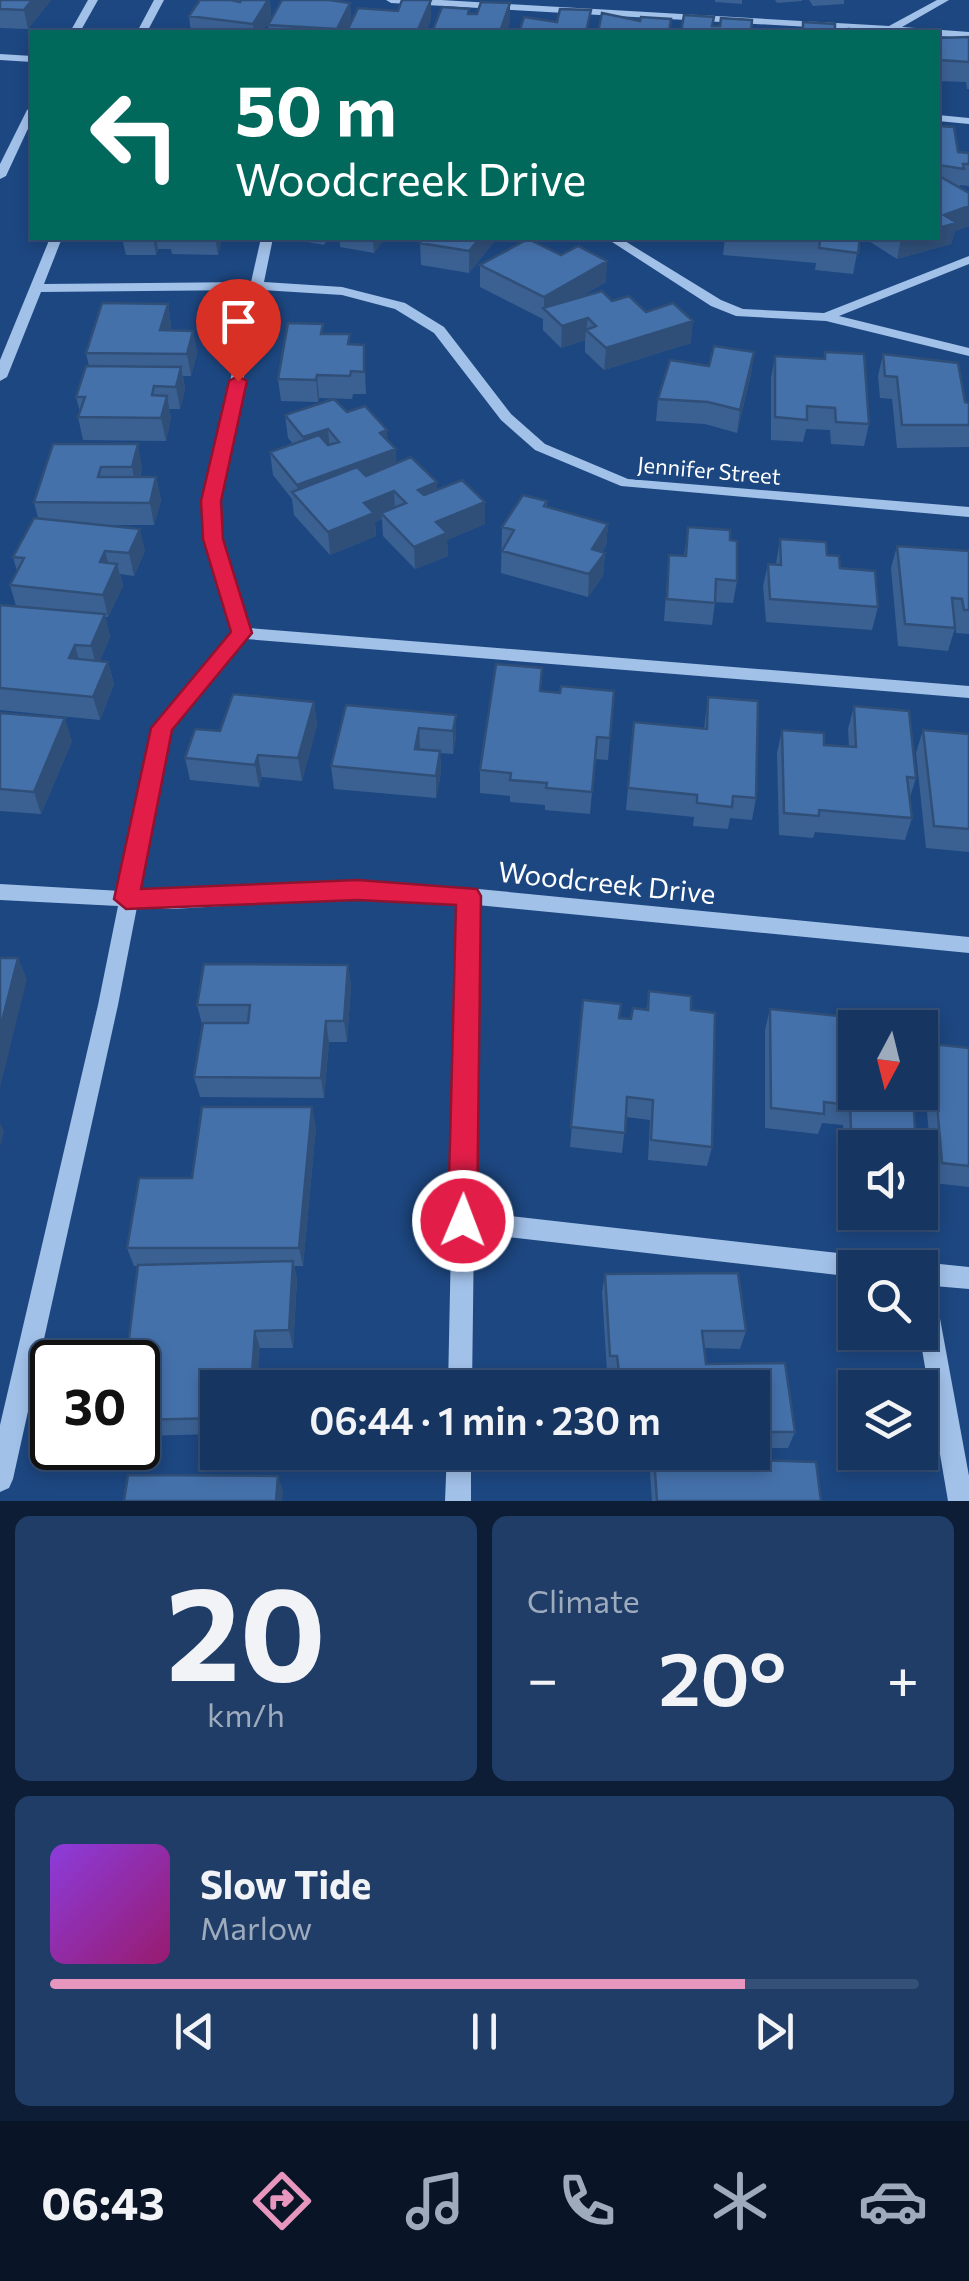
<!DOCTYPE html>
<meta charset="utf-8">
<style>
body{margin:0;font-family:Commissioner,sans-serif;background:#1f3d67;color:#f1f3f6;height:100vh;display:flex;flex-direction:column;font-size:38px;white-space:nowrap}
*{box-sizing:border-box;margin:0}
p{font-size:32px;color:#9eabbd}
.icon{flex:none;width:55px;height:55px;fill:none;stroke:currentColor;stroke-width:2;stroke-linecap:round;stroke-linejoin:round}
.map{position:relative;height:1501px;overflow:hidden}
.side{display:flex;flex-direction:column;gap:15px;padding:15px;background:#0c1d35;flex:1}
.side>*{flex:none}
.top-card{position:absolute;left:30px;top:30px;width:910px;height:210px;border-radius:0px;box-shadow:0 5px 15px #0003,0 0 0 2px #355076;background:#00695c;color:#fff;overflow:hidden}
.needle{width:65px;rotate:187deg}
.tools{position:absolute;left:838px;top:1010px;display:grid;gap:20px}
.tools a{display:grid;place-items:center;width:100px;height:100px;border-radius:0px;background:#163561;box-shadow:0 5px 15px #0003,0 0 0 2px #355076;font-size:50px}
.speed{position:absolute;left:30px;top:1340px;display:flex;gap:20px;font-size:50px;font-weight:700;text-align:center}
.speed>*{display:grid;place-content:center;width:130px;height:130px;border-radius:50%;background:#163561;box-shadow:0 5px 15px #0003,0 0 0 2px #355076;line-height:1}
.speed .limit{border:5px solid #111;border-radius:15px;background:#fff;color:#111}
.pin{position:absolute;display:grid;place-items:center;width:85px;height:85px;color:#fff;margin:-102px -42px;border-radius:50% 50% 50% 0;rotate:-45deg;box-shadow:0 0 10px #0007}
.pin .icon{rotate:45deg}
.me{position:absolute;width:110px;margin:-55px;rotate:1deg;stroke-linejoin:round;filter:drop-shadow(0 0 8px #0008)}
.turn{display:flex;align-items:center;gap:35px;height:210px;padding:0 40px;font-size:45px}
.turn .icon{width:130px;height:130px;stroke-width:2.5}
.turn b{display:block;font-size:70px;line-height:85px}
.big{font-size:75px;font-weight:600;line-height:1.1}
.side .widget{flex:1;display:flex;flex-direction:column;justify-content:center;gap:15px;min-width:0;padding:0 35px;border-radius:15px;background:#1f3d67}
.side .dial{align-items:center;gap:0}
.dial b{font-size:130px;line-height:1}
.song{display:flex;align-items:center;gap:30px}
.cover{width:120px;height:120px;border-radius:15px;background:linear-gradient(135deg,hsl(270 70% 55%),hsl(320 70% 35%))}
.played{height:10px;border-radius:5px;background:linear-gradient(90deg,#e797bd 80%,#355076 80%)}
.keys{display:flex;justify-content:space-around;direction:ltr}
.heat{display:flex;justify-content:space-between;align-items:center;font-size:55px;direction:ltr}
.side .tiles{flex:1;display:grid;gap:15px;grid-template-columns:1fr 1fr}
.widget:last-child{grid-column:span 2}
.trip{position:absolute;left:200px;top:1370px;width:570px;height:100px;border-radius:0px;background:#163561;box-shadow:0 5px 15px #0003,0 0 0 2px #355076;font-weight:600;line-height:100px;text-align:center}
.menu{display:flex;height:160px;justify-content:space-around;align-items:center;background:#091527;color:#9eabbd}
.menu .icon{width:70px;height:70px}
.menu .on{color:#e797bd}
.menu b{font-size:45px;color:#f1f3f6}
.map>svg:first-child{display:block}
.lines{fill:none;stroke-linecap:round;stroke-linejoin:round}
.minor{fill:#a2c1e9;fill-rule:evenodd}
.wall{fill:#3b6193}
.shaded-wall{fill:#304f78}
.building{fill:#4571ab;stroke:#304f78;stroke-width:2.5}
.route{fill:#e11d48;stroke:#92132f;stroke-width:2.5}
.labels{text-anchor:middle;dominant-baseline:central;stroke-width:8;stroke-linejoin:round;paint-order:stroke}
.far-street-label{font-size:22px;fill:#fff;stroke:#1d4781}
.street-label{font-size:28px;fill:#fff;stroke:#1d4781}
</style>
<div class="map">
<svg width="969" height="1501" viewBox="0 0 969 1501">
<rect width="100%" height="100%" fill="#1d4781"/>
<g class="lines">
<path class="minor" d="M88,0H98L80,32H70Z
M154,0H164L147,32H137Z
M386,0H441L889,26L937,0H949L902,27L969,32V38L938,36V32H895L391,3Z
M0,54L32,56V62L0,60Z
M32,107V120L6,176L0,179V164L27,110Z
M938,115L969,118V124L938,121Z
M50,238H62L44,284L251,282L261,238H273L264,282L342,287L405,303L444,327L511,414L545,444L628,479L969,507V517L621,486L535,450L501,420L434,333L395,309L342,295L262,290L218,501L221,539L249,628L969,686V698L246,639L170,730L140,892L173,893L358,882L468,888L969,937V953L477,905L474,1212L874,1257L882,1260L885,1268H855V1277L474,1233L472,1388H448L458,903L358,898L173,909L137,907L118,1005L13,1479L9,1488L0,1492V1425L98,1005L118,906L0,900V884L121,891L153,728L234,632L205,539L204,501L250,290L41,292L7,377L0,381V360Z
M606,238H620L721,300L743,309L824,313L969,256V264L839,316L969,348V356L826,321L736,316L711,306Z
M920,1262L969,1267V1289L934,1286L969,1476V1501H948L919,1332L920,1268H911Z
M447,1452H471V1501H445Z"/>
</g>
<path class="wall" d="M0,0H51L28,29L0,28Z
M200,0H240V2L241,0H270L271,17L262,32H191L189,16Z
M431,0V19L426,32H348V29Z
M715,0H742V4L715,2Z
M775,0H802V1L777,3Z
M809,0H844V4L813,6Z
M350,3L351,22L346,32H269L268,25Z
M969,37V89H967L966,82L938,81V38Z
M938,126L958,152L969,153V186L960,185L959,187L969,193V226L955,231L951,244L897,259L864,238H938Z
M122,238H222L218,255L172,254L171,249H158L156,255H126Z
M285,238H329L324,245Z
M340,238H385L374,253L340,247Z
M424,238H497L469,273L421,265L420,243Z
M725,238H860L853,274L815,270L816,263L723,255Z
M561,255L606,282L580,297L612,301L646,312L691,343L604,370L585,352V340L561,348L543,330V319L480,287V265Z
M168,304L171,326L170,330L193,331L197,353L191,376H183L185,389L180,409H169L171,418L166,441L83,440L78,417L80,412L76,397L89,366L86,353Z
M324,334L351,344L364,345L366,394H353L352,399L319,398L318,402L281,401L278,379Z
M754,352L751,374L737,433L705,424L656,421L658,399L709,366Z
M825,352L869,424L864,446L831,444L830,430L806,429L803,442L771,440V378L775,356L824,359Z
M883,354L965,402L969,403V447L897,448L892,399L880,398L878,376Z
M347,412L388,441L396,463L485,524L447,540L448,556L415,569L383,536L382,519L375,522L376,536L330,555L294,515L292,499L273,475L270,452L293,444L288,438L285,415Z
M53,444L142,467L140,477H156L161,500L154,525H103L145,551L134,576L120,574L123,586L108,617H105L110,637L100,661L108,662L114,684L100,720L0,710V605L16,606L10,585L17,571L13,557L38,518L34,502Z
M547,501V506L608,524L606,546L602,552L605,553L603,576L588,597L501,573L502,527Z
M688,527L730,540L737,581L733,603L715,602L712,625L664,621L669,555L684,556Z
M780,539L827,555L878,607L872,630L766,622L763,586L768,564H776Z
M897,546L969,551V634L956,633L955,622V628L948,651L898,646L891,568Z
M541,691L560,693L614,691L608,760L595,759L590,814L545,810V805L510,802V796L480,793V770Z
M708,697L756,798L752,820L730,818L728,829L693,826L694,817L626,810L634,722L704,729Z
M314,702L317,725L302,781L262,777L259,787L190,780L185,758L220,731Z
M346,705L456,715V737L453,754L440,753L441,773L436,798L334,789L331,766Z
M854,706L916,778L910,797L912,818L905,840L815,832L813,838L779,835L777,753L782,730L824,745L849,747L848,729Z
M0,713L72,741L41,814L0,811Z
M923,730L969,734V852L926,848L916,753Z
M348,965L351,986L347,1042H329L324,1098L200,1097L194,1077L202,1024L197,1005Z
M649,991L691,1010L712,1147L707,1166L648,1160L650,1120L626,1117L622,1153L570,1147L583,1000L619,1018L631,1019L646,1010Z
M770,1009L908,1023L855,1148V1194L845,1193L843,1125L822,1123L818,1134L765,1128V1030Z
M932,1044L969,1048V1187L933,1183L923,1064Z
M316,1127L303,1266H294L297,1279L293,1348H260L218,1388V1434L138,1436V1266H134L127,1248L192,1178Z
M738,1273L746,1331L740,1349L704,1348L706,1364L785,1363L795,1432L788,1448H752V1388H616L614,1372H607L602,1292L605,1274Z
M654,1457L821,1501H652L650,1473Z"/>
<path class="shaded-wall" d="M32,0H51L28,29L24,10Z
M268,0H270L271,17L262,32H254L253,24Z
M431,0V19L426,32H417Z
M350,3L351,22L346,32H337V29Z
M510,3V22L507,32H500Z
M969,206V226L955,231L951,244L897,259L901,238H938V228L944,215Z
M153,238H156L158,249L156,255Z
M215,238H222L218,255Z
M373,238H385L374,253Z
M480,238H497L469,273V251Z
M607,261L606,282L550,315L544,308V297Z
M168,304L171,326L164,352L160,330Z
M588,318L585,340L561,348L562,326Z
M693,321L691,343L604,370L606,348Z
M193,331L197,353L191,376L187,354Z
M754,352L751,374L737,433L740,410Z
M181,367L185,389L180,409L176,387Z
M317,375L319,398L318,402L316,380Z
M167,396L171,418L166,441L161,418Z
M328,429L330,451L306,459L303,437Z
M387,430L388,452L396,449L397,472L299,500L297,485L380,433Z
M138,444L142,467L136,489L132,467Z
M156,477L161,500L154,525L150,503Z
M437,482V504L418,512V490Z
M394,491L395,513H381L382,519L375,522L376,536L330,555L328,532L364,503Z
M485,502V524L447,540L448,556L415,569L414,547L436,522Z
M608,524L606,546L590,571L592,549Z
M140,529L145,551L134,576L129,553Z
M105,551L111,573L100,562Z
M605,553L603,576L588,597L589,574Z
M117,564L123,586L108,617L103,595Z
M105,614L110,637L97,669L91,646Z
M75,645L81,667L69,658Z
M108,662L114,684L100,720L93,697Z
M314,702L317,725L302,781L298,758Z
M456,715V737L453,754V731Z
M65,718L72,741L41,814L34,792Z
M419,728L420,751L415,749Z
M440,751L441,773L436,798V776Z
M258,755L262,777L259,787L255,765Z
M18,958L27,979L0,1088V1029Z
M348,965L351,986L347,1042L344,1021Z
M326,1021L329,1042L324,1098L321,1078Z
M312,1107L316,1127L303,1266L299,1248Z
M0,1123L4,1131L0,1147Z
M293,1261L297,1279L293,1348L289,1330Z
M255,1331L260,1348L257,1388H251Z
M278,1476L283,1491L282,1501H276Z"/>
<path class="building" d="M0,0H32L24,10L0,9Z
M200,0H231L240,2L241,0H268L253,24L189,16Z
M282,0H329L350,3L337,29L268,25Z
M402,0H431L417,32L348,29L358,8L398,11Z
M481,2L510,3L500,32H432L442,7L469,9L468,14H477Z
M560,9L591,10L586,32H519L524,17L557,22Z
M602,13L640,21L641,17L671,19L669,32H598Z
M684,15L714,17L712,26H720L721,18L752,20L751,32H681Z
M803,22L835,24V32H803Z
M849,29L880,32H849Z
M969,37V62L940,60L938,38Z
M938,126L954,127L958,152L969,153V164H963L964,169L938,165Z
M938,176H939L969,193V206L944,215L957,223L938,228Z
M424,238H480L469,251L420,243Z
M774,238H860L858,253L819,248L820,241Z
M528,239L561,255L578,246L607,261L544,297L480,265Z
M602,291L612,301L629,296L646,312L673,303L693,321L606,348L586,330L596,326L588,318L562,326L543,308Z
M102,303L168,304L160,330L193,331L187,354L86,353Z
M288,323L323,324L321,334H350L348,344L364,345V372L351,371L350,376L317,375L316,380L278,379Z
M714,346L754,352L740,410L708,402L658,399L670,360L709,366Z
M825,352L864,354L869,424L836,422L835,408L807,406V420L775,417V356L825,359Z
M883,354L958,363L965,402L969,403V425H902L897,377L885,376Z
M86,366L181,367L176,387L154,386L152,395L167,396L161,418L78,417L85,397H76Z
M334,399L347,412L365,406L387,430L380,433L396,449L297,485L270,452L319,435L328,445L339,442L328,429L303,437L285,415Z
M53,444H138L132,467H101L98,477H156L150,503L34,502Z
M411,457L437,482L418,490L424,495L462,480L485,502L436,522L447,533L414,547L381,513L406,503L394,491L364,503L374,513L328,532L292,492L357,467L366,476Z
M523,495L547,501L544,506L608,524L592,549L605,553L589,574L502,551L514,530L502,527Z
M34,518L140,529L129,553L105,551L100,562L117,564L103,595L10,585L24,558L13,557Z
M688,527L730,530V540L737,541V581L716,579L715,603L667,599L669,555L686,556Z
M780,539L826,542L827,555L839,556L840,568L875,571L878,607L770,599L768,564L781,565Z
M897,546L969,551V610H964L962,599L952,598L955,628L905,624Z
M0,605L105,614L91,646L75,645L69,658L108,662L93,697L0,688Z
M496,664L542,668L540,691L560,693L561,686L614,691L610,738L597,737L592,792L546,788L547,783L510,780L511,773L480,770Z
M233,694L314,702L298,758L258,755L255,765L185,758L195,729L220,731Z
M708,697L758,701L756,798L733,796L732,807L697,803V795L628,788L634,722L707,729Z
M346,705L456,715L453,731L419,728L415,749L440,751L436,776L331,766Z
M854,706L909,711L916,778L907,777L912,818L819,810V816L784,813L782,730L824,733V745L856,747Z
M0,713L65,718L34,792L0,789Z
M923,730L969,734V829L934,826Z
M0,958H18L0,1029Z
M204,964L348,965L344,1021H326L321,1078L194,1077L203,1023H248L250,1005H197Z
M649,991L691,996V1010L715,1013L712,1147L651,1140L653,1100L627,1097L625,1133L571,1127L583,1000L621,1004L619,1018L631,1019L633,1008L648,1010Z
M770,1009L908,1023V1028H855V1092H913L916,1148H855V1174H853L850,1105L824,1102V1114L771,1108Z
M932,1044L969,1048V1166L942,1163Z
M202,1107H312L299,1248H127L139,1178H192Z
M293,1261L289,1330L255,1331L251,1388H218V1418L138,1420V1362H126L138,1265Z
M738,1273L746,1331H702L706,1364L785,1363L795,1432H752V1388H621L617,1356H610L605,1274Z
M654,1457L816,1462L821,1501H657Z
M128,1475L278,1476L276,1501H124Z"/>
<path class="route" d="M238,376L247,381L221,501L223,539L252,633L172,730L141,889L358,880L477,889L481,896L477,1221L473,1231L463,1235L452,1231L448,1221L456,905L358,900L126,909L114,899L151,728L231,632L203,539L201,501L229,381Z"/>
<g class="labels">
<g class="far-street-label">
<text transform="translate(709 470) rotate(5)">Jennifer Street</text>
</g>
<g class="street-label">
<text transform="translate(607 882) rotate(6)">Woodcreek Drive</text>
</g>
</g>
</svg>
<div class="tools">
<a><svg class="needle" viewBox="-14 -14 28 28"><path d="M0-13l5 13h-10z" fill="#e53935"/><path d="M0 13l5-13h-10z" fill="#9eabbd"/></svg></a>
<a><svg class="icon" aria-label="sound" viewBox="0 0 24 24"><path d="M4 9h4l5-4v14l-5-4H4zM17 9q2 3 0 6"/></svg></a>
<a><svg class="icon" aria-label="search" viewBox="0 0 24 24"><circle cx="10" cy="10" r="6"/><path d="M15 15l6 6"/></svg></a>
<a><svg class="icon" aria-label="layers" viewBox="0 0 24 24"><path d="M12 4l9 5-9 5-9-5zM3 14l9 5 9-5"/></svg></a>
</div>
<div class="speed"><div class="limit">30</div></div>
<div class="pin" style="left:238px;top:381px;background:#d93025"><svg class="icon" aria-label="arrive" viewBox="0 0 24 24"><path d="M6 21V4h12l-3 4 3 4H6"/></svg></div>
<svg class="me" style="left:463px;top:1221px" viewBox="-20 -20 40 40"><circle r="17" fill="#e11d48" stroke="#fff" stroke-width="3"/><path d="M0-11L8 9 0 5-8 9z" fill="#fff"/></svg>
<div class="trip">06:44 · 1 min · 230 m</div>
<div class="top-card">
<div class="turn"><svg class="icon" aria-label="left" viewBox="0 0 24 24"><path d="M17 20v-9H6M10 6l-5 5 5 5"/></svg><div><b>50 m</b>Woodcreek Drive</div></div>
</div>
</div>
<section class="side">
<div class="tiles">
<div class="widget dial"><b>20</b><p>km/h</p></div>
<div class="widget"><p>Climate</p>
<div class="heat"><a>−</a><b class="big">20°</b><a>+</a></div>
</div>
<div class="widget">
<div class="song"><i class="cover"></i><div><b>Slow Tide</b><p>Marlow</p></div></div>
<div class="played"></div>
<div class="keys"><svg class="icon" aria-label="previous" viewBox="0 0 24 24"><path d="M18 5L8 12l10 7zM5 5v14"/></svg><svg class="icon" aria-label="pause" viewBox="0 0 24 24"><path d="M8 5v14M16 5v14"/></svg><svg class="icon" aria-label="next" viewBox="0 0 24 24"><path d="M6 5l10 7-10 7zM19 5v14"/></svg></div>
</div>
</div>
</section>
<nav class="menu">
<b>06:43</b>
<svg class="icon on" aria-label="directions" viewBox="0 0 24 24"><path d="M12 3l9 9-9 9-9-9zM9 14v-3h6M13 9l2 2-2 2"/></svg>
<svg class="icon" aria-label="music" viewBox="0 0 24 24"><path d="M9 18V5l10-2v13"/><circle cx="6" cy="18" r="3"/><circle cx="16" cy="16" r="3"/></svg>
<svg class="icon" aria-label="phone" viewBox="0 0 24 24"><path d="M5 4h4l2 5-3 2q2 4 5 5l2-3 5 2v4C11 20 4 13 5 4z"/></svg>
<svg class="icon" aria-label="climate" viewBox="0 0 24 24"><path d="M12 3v18M4 7l16 10M4 17L20 7"/></svg>
<svg class="icon" aria-label="car" viewBox="0 0 24 24"><path d="M5 17H2v-5l4-1 3-4h7l3 4 3 1v5h-3M9 17h6M6 11h13"/><circle cx="7" cy="17" r="2"/><circle cx="17" cy="17" r="2"/></svg>
</nav>
